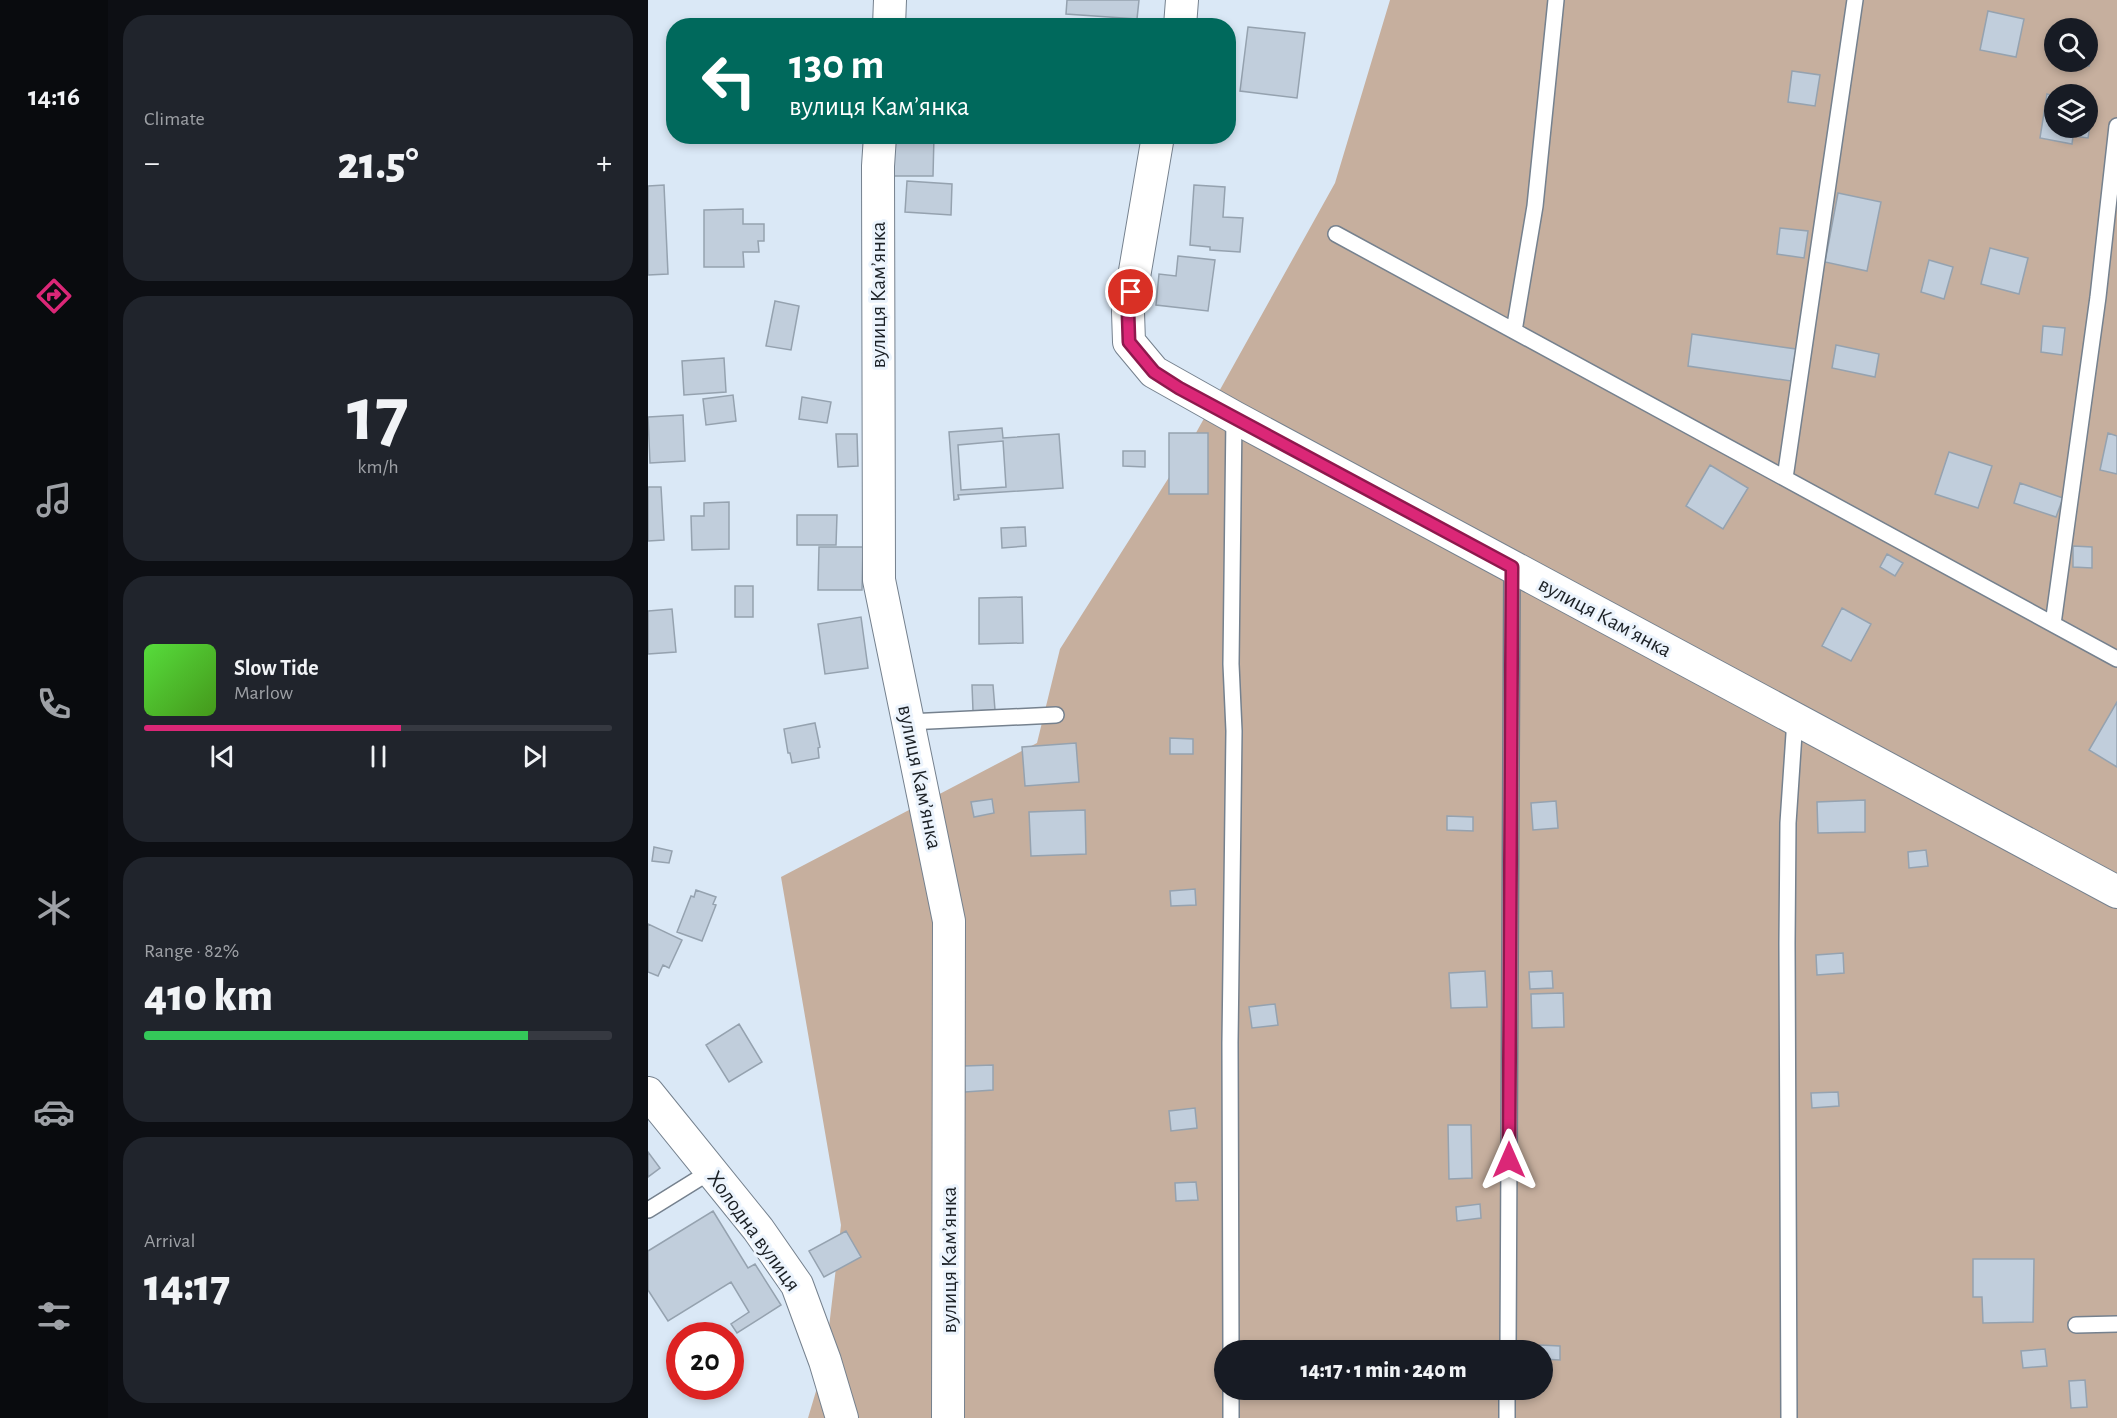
<!DOCTYPE html>
<meta charset="utf-8">
<style>
body{margin:0;font-family:"Alegreya Sans",sans-serif;background:#20242c;color:#f1f3f6;height:100vh;display:flex;flex-direction:column;font-size:22px;white-space:nowrap}
*{box-sizing:border-box;margin:0}
p{font-size:20px;color:#9ea1a6}
.icon{flex:none;width:33px;height:33px;fill:none;stroke:currentColor;stroke-width:2;stroke-linecap:round;stroke-linejoin:round}
.map{position:relative;flex:1;overflow:hidden}
.sheet{display:flex;flex-direction:column;gap:15px;padding:15px;background:#0d0f14;width:540px}
.sheet>*{flex:none}
.banner{position:absolute;left:18px;top:18px;width:570px;height:126px;border-radius:24px;box-shadow:0 3px 9px #0003;background:#00695c;color:#fff;overflow:hidden}
.controls{position:absolute;left:1396px;top:18px;display:grid;gap:12px}
.controls a{display:grid;place-items:center;width:54px;height:54px;border-radius:50%;background:#171b24;box-shadow:0 3px 9px #0003;font-size:30px}
.speed{position:absolute;left:18px;top:1322px;display:flex;gap:12px;font-size:30px;font-weight:700;text-align:center}
.speed>*{display:grid;place-content:center;width:78px;height:78px;border-radius:50%;background:#171b24;box-shadow:0 3px 9px #0003;line-height:1}
.speed .limit{border:9px solid #d22;background:#fff;color:#111}
.pin{position:absolute;display:grid;place-items:center;width:51px;height:51px;color:#fff;margin:-26px;border:3px solid #fff;border-radius:50%;box-shadow:0 2px 6px #0007}
.me{position:absolute;width:66px;margin:-33px;rotate:0deg;stroke-linejoin:round;filter:drop-shadow(0 0 4px #0008)}
.turn{display:flex;align-items:center;gap:21px;height:126px;padding:0 24px;font-size:27px}
.turn .icon{width:78px;height:78px;stroke-width:2.5}
.turn b{display:block;font-size:42px;line-height:51px}
.big{font-size:45px;font-weight:800;line-height:1.1}
.sheet .widget{flex:1;display:flex;flex-direction:column;justify-content:center;gap:9px;min-width:0;padding:0 21px;border-radius:24px;background:#20242c}
.sheet .dial{align-items:center;gap:0}
.dial b{font-size:78px;line-height:1}
.song{display:flex;align-items:center;gap:18px}
.cover{width:72px;height:72px;border-radius:9px;background:linear-gradient(135deg,hsl(110 70% 55%),hsl(100 70% 35%))}
.played{height:6px;border-radius:3px;background:linear-gradient(90deg,#db2777 55%,#363941 55%)}
.keys{display:flex;justify-content:space-around;direction:ltr}
.heat{display:flex;justify-content:space-between;align-items:center;font-size:33px;direction:ltr}
.charge{height:9px;border-radius:4px;background:linear-gradient(90deg,#34c759 82%,#363941 0)}
.trip{position:absolute;left:566px;top:1340px;width:339px;height:60px;border-radius:30px;background:#171b24;box-shadow:0 3px 9px #0003;font-weight:800;line-height:60px;text-align:center}
main{display:flex;flex:1;min-height:0}
.tabs{display:flex;flex-direction:column;width:108px;justify-content:space-around;align-items:center;background:#090b0e;color:#9ea1a6}
.tabs .icon{width:42px;height:42px}
.tabs .active{color:#db2777}
.tabs b{font-size:27px;color:#f1f3f6}
.map>svg:first-child{display:block}
.green{fill:#c6af9e;fill-rule:evenodd}
.building{fill:#c1cedc;stroke:#95a2af;stroke-width:1.5;fill-rule:evenodd}
.lines{fill:none;stroke-linecap:round;stroke-linejoin:round}
.lane-casing{stroke:#75818e;stroke-width:18}
.street-casing{stroke:#75818e;stroke-width:34}
.lane{stroke:#fff;stroke-width:15}
.street{stroke:#fff;stroke-width:32}
.route-casing{stroke:#8e194d;stroke-width:15}
.route{stroke:#db2777;stroke-width:10}
.labels{text-anchor:middle;dominant-baseline:central;stroke-width:6;stroke-linejoin:round;paint-order:stroke}
.street-label{font-size:22px;fill:#1b2025;stroke:#ecf4fd}
</style>
<main>
<nav class="tabs">
<b>14:16</b>
<svg class="icon active" aria-label="directions" viewBox="0 0 24 24"><path d="M12 3l9 9-9 9-9-9zM9 14v-3h6M13 9l2 2-2 2"/></svg>
<svg class="icon" aria-label="music" viewBox="0 0 24 24"><path d="M9 18V5l10-2v13"/><circle cx="6" cy="18" r="3"/><circle cx="16" cy="16" r="3"/></svg>
<svg class="icon" aria-label="phone" viewBox="0 0 24 24"><path d="M5 4h4l2 5-3 2q2 4 5 5l2-3 5 2v4C11 20 4 13 5 4z"/></svg>
<svg class="icon" aria-label="climate" viewBox="0 0 24 24"><path d="M12 3v18M4 7l16 10M4 17L20 7"/></svg>
<svg class="icon" aria-label="car" viewBox="0 0 24 24"><path d="M5 17H2v-5l4-1 3-4h7l3 4 3 1v5h-3M9 17h6M6 11h13"/><circle cx="7" cy="17" r="2"/><circle cx="17" cy="17" r="2"/></svg>
<svg class="icon" aria-label="filters" viewBox="0 0 24 24"><path d="M4 7h16M4 17h16"/><circle cx="9" cy="7" r="2"/><circle cx="15" cy="17" r="2"/></svg>
</nav>
<section class="sheet">
<div class="widget"><p>Climate</p>
<div class="heat"><a>−</a><b class="big">21.5°</b><a>+</a></div>
</div>
<div class="widget dial"><b>17</b><p>km/h</p></div>
<div class="widget">
<div class="song"><i class="cover"></i><div><b>Slow Tide</b><p>Marlow</p></div></div>
<div class="played"></div>
<div class="keys"><svg class="icon" aria-label="previous" viewBox="0 0 24 24"><path d="M18 5L8 12l10 7zM5 5v14"/></svg><svg class="icon" aria-label="pause" viewBox="0 0 24 24"><path d="M8 5v14M16 5v14"/></svg><svg class="icon" aria-label="next" viewBox="0 0 24 24"><path d="M6 5l10 7-10 7zM19 5v14"/></svg></div>
</div>
<div class="widget"><p>Range · 82%</p><b class="big">410 km</b><div class="charge"></div></div>
<div class="widget"><p>Arrival</p><b class="big">14:17</b></div>
</section>
<div class="map">
<svg width="1469" height="1418" viewBox="0 0 1469 1418">
<rect width="100%" height="100%" fill="#dae8f6"/>
<path class="green" d="M742,0H1469V1418H160L177,1361L193,1225L133,877L389,743L412,649L539,449L687,183ZM1407,28H1440V62H1407ZM1407,94H1440V128H1407ZM576,1350H894V1389H576Z"/>
<path class="building" d="M419,0H491L489,19L418,14Z
M1340,11L1376,19L1368,57L1332,50Z
M307,20L335,25V26H306Z
M600,27L657,33L649,98L592,91Z
M1440,33L1447,35L1441,66L1421,62H1440Z
M1144,71L1172,75L1167,106L1140,102Z
M1399,94L1407,96V128H1440V107L1445,108L1440,138L1425,136L1424,144L1392,138Z
M245,136H286L285,176H244Z
M259,181L304,184L303,215L257,212Z
M16,185L20,274L0,275V186Z
M546,185L577,187L575,217L595,218L592,252L562,250V247L542,245Z
M1190,193L1233,202L1219,271L1177,262Z
M95,209V224H116V241H110L111,252H95L96,267H56V210Z
M1132,228L1160,231L1156,258L1129,254Z
M1342,248L1380,258L1371,294L1333,284Z
M530,256L567,260L560,311L508,305L511,274L528,276Z
M1281,260L1305,267L1296,299L1273,292Z
M127,301L151,306L143,350L118,346Z
M1395,326L1417,328L1414,355L1393,352Z
M1044,334L1148,349L1143,381L1040,366Z
M1188,345L1231,354L1227,377L1184,368Z
M76,358L78,392L36,395L34,361Z
M85,395L88,421L58,425L55,399Z
M154,397L183,402L179,423L151,419Z
M35,415L37,461L2,463L0,417Z
M354,428L355,438L411,434L415,488L310,495L311,499L306,500L301,432ZM355,441L358,487L313,490L310,445Z
M521,433H560V494H521Z
M1460,433L1469,436V474L1452,470Z
M188,434H209L210,466L190,467Z
M475,451H497V467L475,466Z
M1301,452L1344,466L1330,508L1287,494Z
M1062,465L1100,488L1075,529L1038,506Z
M1372,483L1415,498L1408,517L1366,503Z
M0,487H13L16,540L0,541Z
M81,502V549L44,550L43,516H56V503Z
M149,515H189L188,545H149Z
M377,527L378,546L354,548L353,528Z
M1425,546L1444,547V568L1425,567Z
M171,547H215L214,590H170Z
M1239,554L1255,563L1247,576L1232,567Z
M87,586H105V617H87Z
M374,597L375,643L331,644V598Z
M1194,608L1223,624L1203,661L1174,646Z
M24,609L28,652L0,654V611Z
M213,617L220,668L177,674L170,624Z
M324,685H345L347,710L325,711Z
M1469,702V767L1441,750Z
M167,723L172,747L170,748L171,758L144,763L142,753H140L136,729Z
M522,738L545,739V754H522Z
M428,743L431,782L377,786L374,747Z
M344,799L346,813L326,817L323,802Z
M1217,800V832L1170,833L1169,802Z
M908,801L910,828L885,830L883,803Z
M437,810L438,854L383,856L381,812Z
M799,816L825,817V831L799,830Z
M6,847L24,851L21,863L4,861Z
M1278,850L1280,866L1261,868L1260,852Z
M547,889L548,905L523,906L522,891Z
M48,890L68,897L65,904L68,905L54,941L29,932L43,896L46,897Z
M0,924L34,940L21,968L15,965L10,976L0,972Z
M1195,953L1196,973L1169,975L1168,955Z
M837,971L839,1007L803,1008L801,973Z
M904,971L905,988L882,989L881,972Z
M915,993L916,1027L884,1028L883,994Z
M627,1004L630,1025L604,1028L601,1007Z
M91,1024L114,1062L81,1082L58,1045Z
M345,1065V1090L317,1092L316,1066Z
M1190,1092L1191,1106L1164,1108L1163,1093Z
M547,1108L549,1128L523,1131L521,1111Z
M800,1125H823L824,1178L801,1179Z
M0,1152L12,1168L0,1177Z
M548,1182L550,1200L528,1201L527,1183Z
M832,1204L833,1218L809,1221L808,1207Z
M65,1211L100,1268L107,1264L133,1305L89,1333L83,1324L101,1312L83,1282L20,1321L0,1290V1251Z
M198,1231L213,1257L176,1277L161,1251Z
M1325,1259H1386L1385,1322L1335,1323L1334,1297H1325Z
M892,1345L912,1346V1360L894,1359Z
M1397,1349L1399,1366L1375,1368L1373,1351Z
M1437,1380L1439,1407L1423,1408L1421,1381Z"/>
<g class="lines">
<defs>
<path id="lane" d="M688,234L1469,659
M866,331L887,206L908,0
M1137,478L1207,0
M1405,624L1450,297L1469,126
M260,722L408,715
M0,1210L63,1171
M1428,1325L1469,1324
M583,1350L582,1043L586,731L583,664L586,417
M860,1350L864,567
M583,1389V1418
M859,1418V1389
M1141,1418L1139,943L1140,823L1147,719"/>
<path id="street" d="M241,26L242,0
M532,26L534,0
M232,136L230,166L231,580L301,921L300,1418
M510,136L480,312L481,342L506,372L586,417L1469,892
M0,1093L110,1229L149,1285L177,1361L194,1418"/>
</defs>
<use href="#lane" class="lane-casing"/>
<use href="#street" class="street-casing"/>
<use href="#lane" class="lane"/>
<use href="#street" class="street"/>
</g>
<g class="lines">
<defs>
<path id="route" d="M483,292L480,312L481,342L506,372L531,388L864,567L861,1160"/>
</defs>
<use href="#route" class="route-casing"/>
<use href="#route" class="route"/>
</g>
<g class="labels">
<g class="street-label">
<text transform="translate(230 295) rotate(-90)">вулиця Камʼянка</text>
<text transform="translate(957 617) rotate(28)">вулиця Камʼянка</text>
<text transform="translate(272 777) rotate(78)">вулиця Камʼянка</text>
<text transform="translate(106 1231) rotate(54)">Холодна вулиця</text>
<text transform="translate(301 1260) rotate(-90)">вулиця Камʼянка</text>
</g>
</g>
</svg>
<div class="controls">
<a><svg class="icon" aria-label="search" viewBox="0 0 24 24"><circle cx="10" cy="10" r="6"/><path d="M15 15l6 6"/></svg></a>
<a><svg class="icon" aria-label="layers" viewBox="0 0 24 24"><path d="M12 4l9 5-9 5-9-5zM3 14l9 5 9-5"/></svg></a>
</div>
<div class="speed"><div class="limit">20</div></div>
<div class="pin" style="left:483px;top:292px;background:#d93025"><svg class="icon" aria-label="arrive" viewBox="0 0 24 24"><path d="M6 21V4h12l-3 4 3 4H6"/></svg></div>
<svg class="me" style="left:861px;top:1160px" viewBox="-20 -20 40 40"><path d="M0-17L14 15 0 8-14 15z" fill="#db2777" stroke="#fff" stroke-width="4"/></svg>
<div class="trip">14:17 · 1 min · 240 m</div>
<div class="banner">
<div class="turn"><svg class="icon" aria-label="left" viewBox="0 0 24 24"><path d="M17 20v-9H6M10 6l-5 5 5 5"/></svg><div><b>130 m</b>вулиця Камʼянка</div></div>
</div>
</div>
</main>
